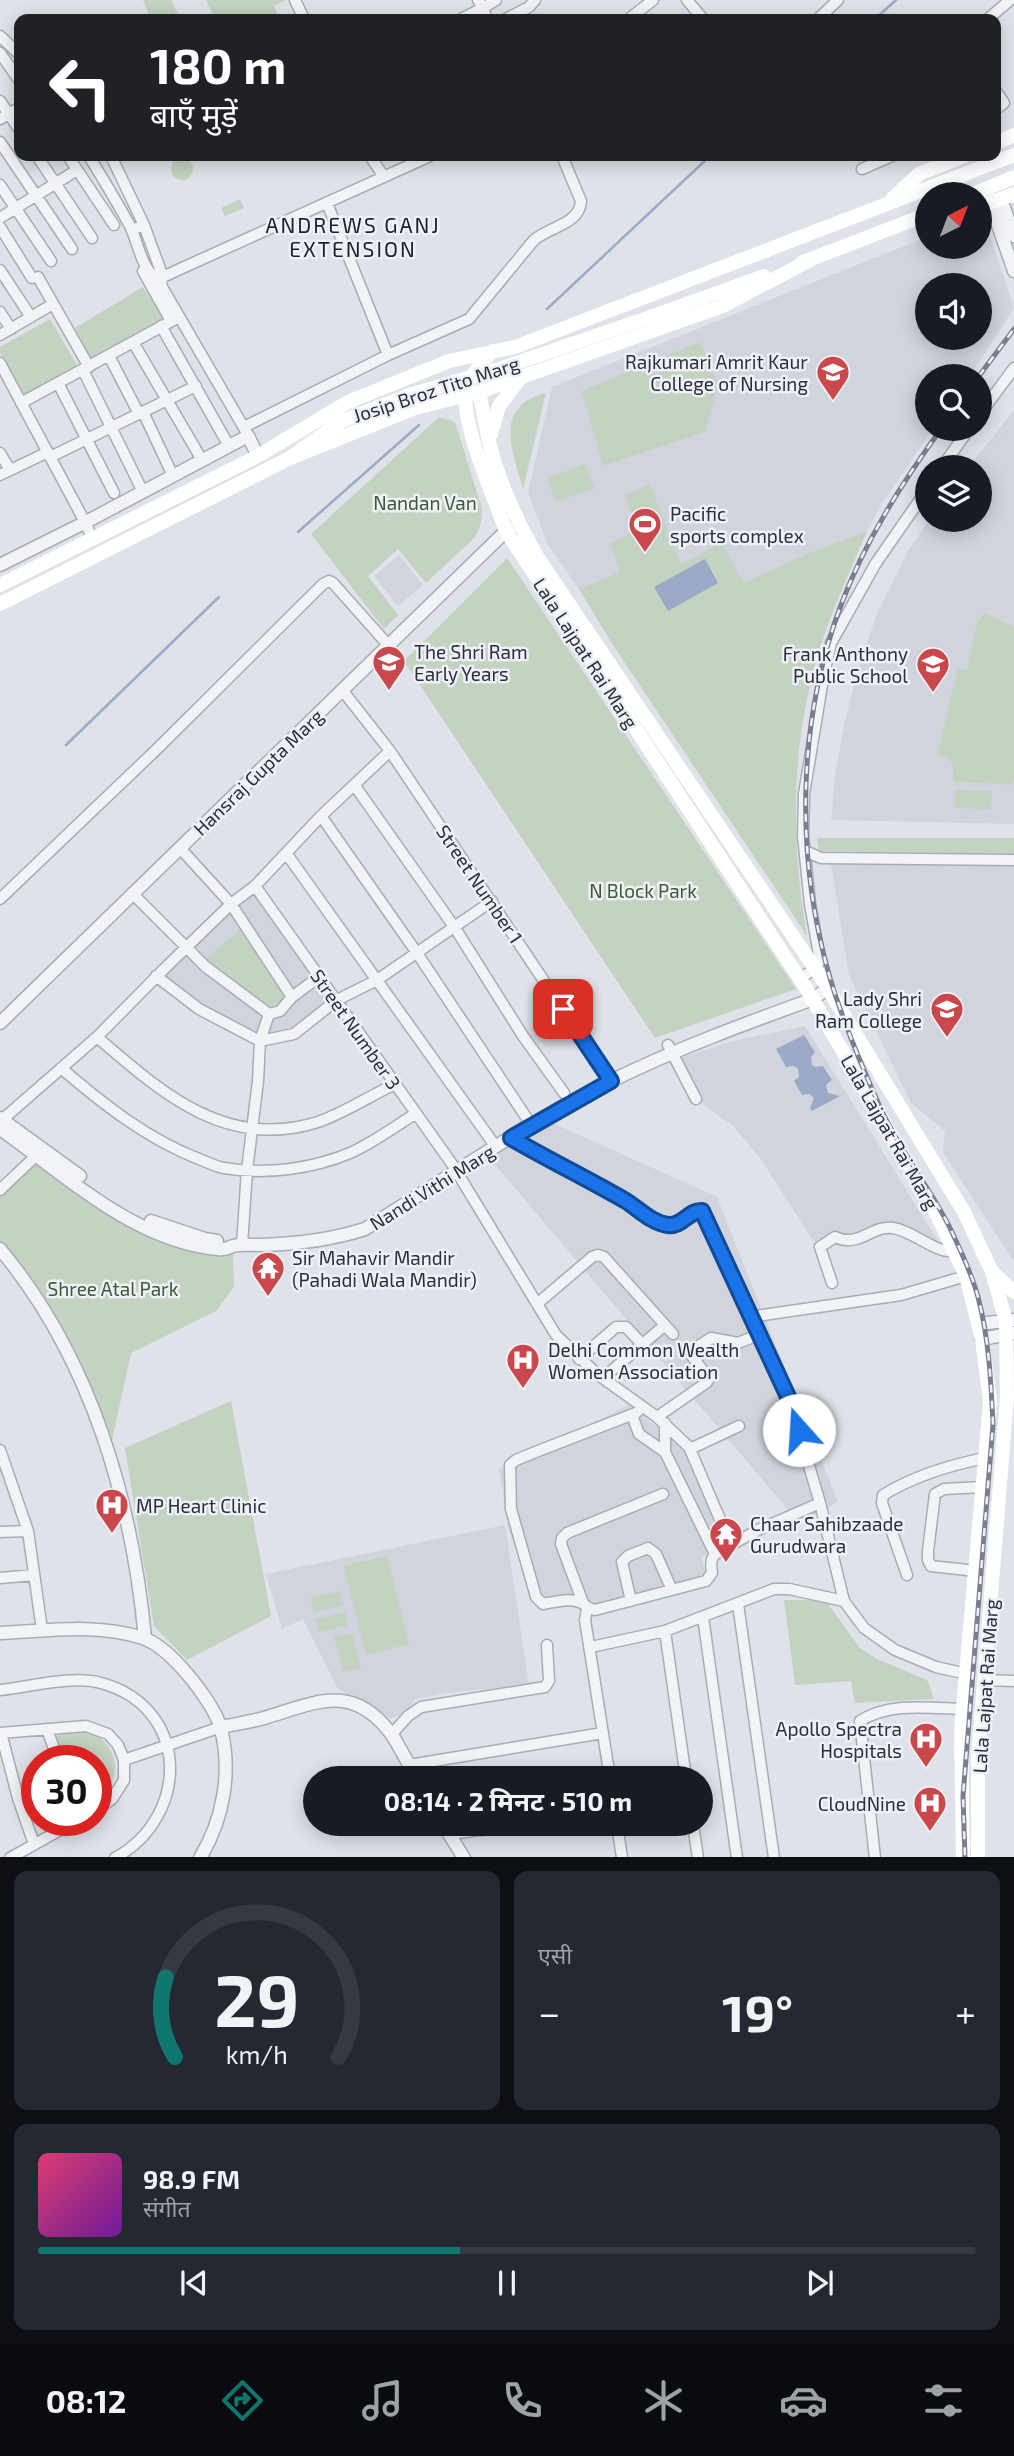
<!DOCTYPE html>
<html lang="hi">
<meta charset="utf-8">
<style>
body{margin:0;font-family:"Exo 2","Noto Sans Devanagari",sans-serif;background:#242831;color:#f1f3f6;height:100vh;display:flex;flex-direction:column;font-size:26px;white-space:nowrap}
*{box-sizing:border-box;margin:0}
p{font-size:23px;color:#9ea1a6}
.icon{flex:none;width:38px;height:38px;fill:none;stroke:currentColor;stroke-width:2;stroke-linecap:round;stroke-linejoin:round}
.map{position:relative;height:1857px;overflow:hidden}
.side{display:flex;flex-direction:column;gap:14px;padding:14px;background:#0d0f14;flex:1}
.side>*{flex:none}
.top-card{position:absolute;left:14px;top:14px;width:987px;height:147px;border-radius:14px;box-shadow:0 4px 18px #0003;background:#202124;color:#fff;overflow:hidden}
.needle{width:46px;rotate:42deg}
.controls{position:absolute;left:915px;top:182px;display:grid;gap:14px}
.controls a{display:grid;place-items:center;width:77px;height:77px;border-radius:50%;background:#171b24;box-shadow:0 4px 18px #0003;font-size:35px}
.speed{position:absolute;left:21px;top:1745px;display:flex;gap:14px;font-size:35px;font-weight:700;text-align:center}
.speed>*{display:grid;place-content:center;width:91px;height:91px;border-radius:50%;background:#171b24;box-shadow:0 4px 18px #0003;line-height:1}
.speed .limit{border:10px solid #d22;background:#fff;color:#111}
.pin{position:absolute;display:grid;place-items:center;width:60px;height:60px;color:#fff;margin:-30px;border-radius:14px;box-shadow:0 4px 10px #0006}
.me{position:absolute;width:77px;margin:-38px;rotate:341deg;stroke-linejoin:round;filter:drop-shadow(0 0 5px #0008)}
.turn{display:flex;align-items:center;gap:24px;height:147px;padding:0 21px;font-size:32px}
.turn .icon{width:91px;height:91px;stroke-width:2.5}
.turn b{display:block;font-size:49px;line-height:60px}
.big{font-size:52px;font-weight:700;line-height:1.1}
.side .widget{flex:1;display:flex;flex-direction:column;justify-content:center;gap:10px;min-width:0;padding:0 24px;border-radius:14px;background:#242831}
.side .dial{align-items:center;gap:0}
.dial svg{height:182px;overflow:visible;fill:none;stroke:#363941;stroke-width:7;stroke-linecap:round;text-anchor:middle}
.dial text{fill:#f1f3f6;stroke:none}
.song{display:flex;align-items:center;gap:21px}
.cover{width:84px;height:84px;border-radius:10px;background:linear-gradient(135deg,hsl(340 70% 55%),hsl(280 70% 35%))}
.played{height:7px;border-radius:4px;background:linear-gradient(90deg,#0f766e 45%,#363941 45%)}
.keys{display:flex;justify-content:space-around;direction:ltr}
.heat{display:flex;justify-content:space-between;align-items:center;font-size:38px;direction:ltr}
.side .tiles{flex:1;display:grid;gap:14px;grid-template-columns:1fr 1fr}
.widget:last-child{grid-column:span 2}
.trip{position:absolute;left:303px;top:1766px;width:410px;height:70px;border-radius:35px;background:#171b24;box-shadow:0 4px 18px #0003;font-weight:700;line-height:70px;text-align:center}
.menu{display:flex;height:112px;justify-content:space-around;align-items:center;background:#090b0e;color:#9ea1a6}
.menu .icon{width:49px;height:49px}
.menu .active{color:#0f766e}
.menu b{font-size:32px;color:#f1f3f6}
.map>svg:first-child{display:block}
.built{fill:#d1d4dd;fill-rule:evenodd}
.green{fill:#c3d2c1}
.water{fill:#9babc7}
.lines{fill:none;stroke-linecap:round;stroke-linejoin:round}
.stream{stroke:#9babc7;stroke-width:2.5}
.minor-casing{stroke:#a8acb5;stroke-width:13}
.tertiary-casing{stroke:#a8acb5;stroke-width:15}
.minor{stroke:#f2f3f6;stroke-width:10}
.tertiary{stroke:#f2f3f6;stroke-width:12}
.secondary{stroke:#fff;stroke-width:14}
.rail-casing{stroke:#797f91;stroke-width:5}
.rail{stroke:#eff1f6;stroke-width:2.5;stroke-dasharray:8;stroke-linecap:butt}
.secondary-bridge{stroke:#fff;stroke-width:14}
.route-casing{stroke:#114b97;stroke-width:18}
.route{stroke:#1a73e8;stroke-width:12}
.labels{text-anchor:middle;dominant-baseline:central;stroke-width:5;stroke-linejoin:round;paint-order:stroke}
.poi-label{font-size:19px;fill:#292e3f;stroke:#eff1f6;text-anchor:start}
.street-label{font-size:19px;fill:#292e3f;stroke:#eff1f6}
.park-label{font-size:19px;fill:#395a36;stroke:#eff1f6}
.neighbourhood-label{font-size:21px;letter-spacing:2px;fill:#1b1f2f;stroke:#eff1f6}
</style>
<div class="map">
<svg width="1014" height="1858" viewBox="0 0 1014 1858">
<rect width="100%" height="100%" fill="#dfe2e8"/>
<path class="built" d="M983,215L1014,308L970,376H928V429H933L882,503L867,531L799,557L744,583L681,565L650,484L639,530L620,572L579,589L548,545L528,493L552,387L927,237L928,247H980V216ZM928,285H980V338H928Z
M1014,410V824L831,820L836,769L845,720L859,667L876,616L908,551L929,520H980V467H969Z
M399,555L423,585L398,606L374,576Z
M831,864L1014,866V1262L943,1152L945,1131L911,1103L849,975Z
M254,892L337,1000L294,1034L260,1041L158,975L186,948Z
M805,1026L941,1246L891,1224L848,1238L837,1235L814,1242L760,1158L733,1126L700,1102L678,1059L733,1041Z
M544,1119L717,1197L838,1502L800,1524L486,1154Z
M629,1405L683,1447L727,1546L701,1557L708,1580L586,1612L569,1602L536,1605L508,1527L499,1469Z
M505,1525L529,1685L447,1693L415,1699L409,1709L399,1716L390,1718L338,1689L303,1619L282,1629L266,1574Z"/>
<path class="green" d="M143,0H171L180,19H151Z
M206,0H286L274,6L279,19H215Z
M171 169a11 11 0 1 1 22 0a11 11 0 1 1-22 0Z
M240,199L244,208L225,216L221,208Z
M143,287L164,318L93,363L75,328Z
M50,319L78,367L25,395L0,353V347Z
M700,342L718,385L705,432L603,466L582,391Z
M546,393L523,489C512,450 493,406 546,393Z
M439,417L455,422L482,509C482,521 480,530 473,539L426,583L398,549L368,576L398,615L384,629L311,534Z
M585,464L594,488L556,502L547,478Z
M650,484L681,564L721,543L744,583L799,557L867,531C849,574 829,616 816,661C791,752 791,843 807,936L613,645L579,589L620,572L610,543L638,530L625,495Z
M507,558L796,989L655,1038L404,661Z
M985,613L1014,627V779L1012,785L953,781C954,765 955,759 937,755L958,669L967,670L977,622Z
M955,790L992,791L991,809L954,808Z
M817,838H1014V854L819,851Z
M241,928L286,994L283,1000L270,1006L202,963Z
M37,1158L85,1194L196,1251L233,1254L234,1287L216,1311L131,1353L111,1445L63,1334L0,1248V1195Z
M231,1401L271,1616L187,1660L154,1626L125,1448Z
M387,1556L409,1644L366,1655L344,1566Z
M340,1591L344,1605L314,1612L311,1598Z
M784,1600H825L860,1648L877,1659L927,1680L934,1699L855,1703L851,1681L795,1685Z
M345,1612L348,1625L319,1632L315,1619Z
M352,1633L361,1668L343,1672L334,1637Z
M83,1731C118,1737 127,1780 96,1799V1760H63L56,1736Z"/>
<path class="water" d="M705,559L718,583L668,611L654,587Z
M804,1035L815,1052L811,1057L812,1065L815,1067L823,1066L832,1080L826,1085L828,1093L840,1096L812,1111L810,1108L814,1098L809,1094L802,1095L794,1081L799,1077L798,1069L794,1066L786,1067L776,1049Z"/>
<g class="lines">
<path class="stream" d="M875,19L896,0
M547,309L710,156
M298,532L419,425
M66,745L219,597"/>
<defs>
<path id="minor" d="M295,0L304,19
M687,0L703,19
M630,18L653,0
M461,19L483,8L478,0
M487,19L483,8L496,0
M506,19L529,7L535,0
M818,19L838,0
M988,19L1010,0
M0,36L19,54
M0,53L19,80
M996,91L1004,103L996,109
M0,101L19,129
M0,119L19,108
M0,142L72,249
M37,156L92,238
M68,156L114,225
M89,156C103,179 117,202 130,226C139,244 141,272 161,281L163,277L180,269L430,156
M111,156L144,225L132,230
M370,156L384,177
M862,169L892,156
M0,185L51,261
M327,203L388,355
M0,218L77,170
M144,225L163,277
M0,227L32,278
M0,270L31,317
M143,271L171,321
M38,277L89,367
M161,281L162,287L247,433
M0,312L11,329
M161,326L229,446
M0,335L53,304
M133,342L202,460
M109,356L139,414
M0,363L86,524L92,538
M83,370L143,492
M58,383L114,493
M21,403L179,317
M143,412L173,476
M980,414L1014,368
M244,427L388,355L469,319L534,240C549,227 580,224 581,201L562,156
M0,453L10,470
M50,457L196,386
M942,467L969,429
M0,475L48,452
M343,691L390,751L611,1081
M355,786L455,928L523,1036L564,1093
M321,816L417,953L532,1126
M180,848L231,904L292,997
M805,851L821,858L1014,860
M286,853L496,1147
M255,886L452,1164L556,1335L597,1374L657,1417L689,1447L731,1545C715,1554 709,1554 712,1573L706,1581L595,1610C587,1609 586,1604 579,1602C567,1598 555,1602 543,1604L536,1597L511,1509L510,1465L516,1460L538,1451L636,1413L642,1407
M132,893L206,967L269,1014L280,1011L292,997L320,976
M0,899L157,749L323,584L329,581L333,583L389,646
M156,976L199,1009L260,1041L294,1034L337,1000L377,980L492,901
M800,978L815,969L820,960L810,904L803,836L804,794L824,673L831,643L876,563L928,488
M97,1037C162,1093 226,1151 318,1122C344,1113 370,1096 395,1084
M668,1045L696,1099
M61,1068C103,1104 147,1139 199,1159C207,1162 216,1167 224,1168C266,1175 312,1169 350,1153C373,1143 394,1127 415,1114
M2,1120L97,1037L164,969L231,904L255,886L321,816L390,751
M511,1138L626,1201L653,1220L668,1225H677L696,1211H702L790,1401L820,1503L844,1601L864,1628L895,1650L936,1667L967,1674
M0,1190L41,1151
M242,1245L247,1170L258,1081L260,1041L269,1014
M832,1283L820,1247L835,1237C838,1238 842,1240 846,1240C862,1242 876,1225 893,1228C914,1231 935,1254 955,1251
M537,1304L592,1257L598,1255L604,1257L673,1334
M749,1317L901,1295L966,1276
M579,1359L616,1327H626L642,1344
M603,1378L665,1325
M632,1415L639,1434L665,1452
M657,1417L706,1383L709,1379L689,1352L711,1338L738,1343L758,1335
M665,1423V1452L715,1554
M690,1449L739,1426
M0,1450L28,1531L42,1630
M0,1532L28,1531
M731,1545L758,1530L820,1503
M976,1571L931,1566L928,1560V1551L935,1494L944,1489L983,1487
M907,1575L882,1503L883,1495C914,1476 950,1465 985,1458
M0,1578L34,1575
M631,1601L622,1562L628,1556L648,1548L656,1554L672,1590
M583,1603L561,1544L562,1538L567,1533L663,1494
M738,1604L774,1858
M587,1609L585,1620L610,1778
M703,1617L737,1858
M665,1631L686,1778
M591,1647L665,1631L774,1589H789L844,1601
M984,1680L1014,1681
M0,1690C29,1687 73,1675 101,1683C190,1707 191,1816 115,1858
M47,1729L58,1760
M0,1733L86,1726L108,1734L118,1745L124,1760V1780L112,1799L96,1810
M1,1733L18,1798L34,1844
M391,1735L408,1716L421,1707L545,1687L549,1681L547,1645
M124,1760L221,1727
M409,1765L603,1733
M617,1824L622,1858
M693,1824L698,1858
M450,1834L527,1824
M10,1858L78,1820
M875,1858L860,1721C890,1702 929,1708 963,1709"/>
<path id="tertiary" d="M1001,199L1014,236
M990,202L1014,271
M0,565L86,522L248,436L258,456
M0,1023L506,531L520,525
M0,1118L80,1176
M0,1129C66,1175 135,1242 218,1249C224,1250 228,1248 233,1246C242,1244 251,1245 260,1245C296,1244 331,1240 365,1229C446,1179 526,1123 611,1081C676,1049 744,1024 813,999L828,988
M151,1221L205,1239L217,1241
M0,1249C91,1358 132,1500 145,1638
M979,1324L1014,1320
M982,1339L1014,1333
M0,1633C48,1631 96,1623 143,1638C157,1643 171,1656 181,1667C194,1681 217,1711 221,1729C232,1773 223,1820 200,1858
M221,1727C235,1724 250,1722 264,1718C315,1703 352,1681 392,1735C401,1749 408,1764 417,1778
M443,1824L464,1858"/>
</defs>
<use href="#minor" class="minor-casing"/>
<use href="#tertiary" class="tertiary-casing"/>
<use href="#minor" class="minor"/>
<use href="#tertiary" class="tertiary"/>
<path class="secondary" d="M996,143L1014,135
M974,194L1014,177
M892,199L919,174L964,156
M980,206L1014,194
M803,262L928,214
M653,316L764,276
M492,351C483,363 472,372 467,386C457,417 495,499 506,531L809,993L933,1207L966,1276L982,1339L990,1402L961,1730L963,1858
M479,392C483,408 485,425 489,441C498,480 518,523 538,558L824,982L964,1212L992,1272L1006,1321L1007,1397L978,1756V1858
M491,434L499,406L522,376
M288,459L415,408L479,392L723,306L812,259
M0,585L258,456L348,402L449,361L515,347L1014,155
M0,604L288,459L342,421
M993,1273L1014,1292"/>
<defs>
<path id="rail" d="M979,376L1014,329
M941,429C902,483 865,541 841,605C797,722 795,857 830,978C842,1018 863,1069 880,1107C899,1149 929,1186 950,1228C960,1249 972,1274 978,1297C989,1338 991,1382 993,1424L963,1796L965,1858"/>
</defs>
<use href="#rail" class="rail-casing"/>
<use href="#rail" class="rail"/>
<path class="secondary-bridge" d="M342,421L412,394L496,370L653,316"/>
</g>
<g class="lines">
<defs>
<path id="route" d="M563,1009L611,1081L511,1138C549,1160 588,1179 626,1201C640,1210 652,1223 668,1225C682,1227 689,1210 702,1211L790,1401L799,1430"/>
</defs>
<use href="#route" class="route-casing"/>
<use href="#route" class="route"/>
</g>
<defs>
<symbol id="university-pin" viewBox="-11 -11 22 30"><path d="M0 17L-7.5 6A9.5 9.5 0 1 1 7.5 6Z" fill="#ca474c" stroke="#eff1f6"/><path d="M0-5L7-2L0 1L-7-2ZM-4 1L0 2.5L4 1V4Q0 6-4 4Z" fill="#fff"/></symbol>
<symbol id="stadium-pin" viewBox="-11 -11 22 30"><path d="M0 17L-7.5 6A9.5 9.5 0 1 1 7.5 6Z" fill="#ca474c" stroke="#eff1f6"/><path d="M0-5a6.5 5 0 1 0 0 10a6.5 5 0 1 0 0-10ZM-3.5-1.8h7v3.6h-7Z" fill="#fff"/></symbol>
<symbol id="school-pin" viewBox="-11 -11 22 30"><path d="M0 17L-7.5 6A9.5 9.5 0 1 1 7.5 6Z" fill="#ca474c" stroke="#eff1f6"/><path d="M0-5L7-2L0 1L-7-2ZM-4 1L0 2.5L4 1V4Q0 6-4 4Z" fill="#fff"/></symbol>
<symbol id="temple-pin" viewBox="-11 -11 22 30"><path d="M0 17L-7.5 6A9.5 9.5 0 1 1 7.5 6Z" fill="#ca474c" stroke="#eff1f6"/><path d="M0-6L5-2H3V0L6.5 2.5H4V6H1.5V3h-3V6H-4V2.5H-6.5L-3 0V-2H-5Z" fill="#fff"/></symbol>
<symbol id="hospital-pin" viewBox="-11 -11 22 30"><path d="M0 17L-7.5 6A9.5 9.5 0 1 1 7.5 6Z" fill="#ca474c" stroke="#eff1f6"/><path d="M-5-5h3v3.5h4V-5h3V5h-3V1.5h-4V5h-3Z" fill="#fff"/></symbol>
</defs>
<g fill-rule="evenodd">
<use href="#university-pin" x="814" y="353" width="38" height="52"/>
<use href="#stadium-pin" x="626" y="505" width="38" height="52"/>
<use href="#school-pin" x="370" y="643" width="38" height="52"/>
<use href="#school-pin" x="914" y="645" width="38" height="52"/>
<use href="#university-pin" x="928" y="990" width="38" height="52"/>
<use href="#temple-pin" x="249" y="1249" width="38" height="52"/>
<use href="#hospital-pin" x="504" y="1341" width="38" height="52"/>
<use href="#hospital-pin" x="93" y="1486" width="38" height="52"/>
<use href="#temple-pin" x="707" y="1515" width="38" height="52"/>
<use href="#hospital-pin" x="907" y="1720" width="38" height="52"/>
<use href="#hospital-pin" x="911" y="1784" width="38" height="52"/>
</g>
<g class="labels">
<g class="poi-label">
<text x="808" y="361" text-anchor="end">Rajkumari Amrit Kaur<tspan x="808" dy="22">College of Nursing</tspan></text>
<text x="670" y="513">Pacific<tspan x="670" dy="22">sports complex</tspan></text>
<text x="414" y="651">The Shri Ram<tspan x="414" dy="22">Early Years</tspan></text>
<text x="908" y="653" text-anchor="end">Frank Anthony<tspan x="908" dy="22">Public School</tspan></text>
<text x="922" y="998" text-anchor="end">Lady Shri<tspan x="922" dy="22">Ram College</tspan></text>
<text x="292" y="1257">Sir Mahavir Mandir<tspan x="292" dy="22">(Pahadi Wala Mandir)</tspan></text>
<text x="548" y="1349">Delhi Common Wealth<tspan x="548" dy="22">Women Association</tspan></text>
<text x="136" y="1505">MP Heart Clinic</text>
<text x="750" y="1523">Chaar Sahibzaade<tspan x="750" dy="22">Gurudwara</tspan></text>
<text x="902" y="1728" text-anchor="end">Apollo Spectra<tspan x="902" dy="22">Hospitals</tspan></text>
<text x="906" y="1803" text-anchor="end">CloudNine</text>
</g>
<g class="street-label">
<text transform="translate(436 389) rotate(-18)">Josip Broz Tito Marg</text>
<text transform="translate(586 653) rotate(57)">Lala Lajpat Rai Marg</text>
<text transform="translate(258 772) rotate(-44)">Hansraj Gupta Marg</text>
<text transform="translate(480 884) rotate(56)">Street Number 1</text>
<text transform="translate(356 1029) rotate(55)">Street Number 3</text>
<text transform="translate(890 1132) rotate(60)">Lala Lajpat Rai Marg</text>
<text transform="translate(432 1187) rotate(-32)">Nandi Vithi Marg</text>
<text transform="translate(985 1686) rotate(-86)">Lala Lajpat Rai Marg</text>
</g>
<g class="park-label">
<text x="425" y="502">Nandan Van</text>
<text x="643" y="890">N Block Park</text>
<text x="113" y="1288">Shree Atal Park</text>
</g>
<g class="neighbourhood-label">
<text x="353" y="224">ANDREWS GANJ<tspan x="353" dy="24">EXTENSION</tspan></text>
</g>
</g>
</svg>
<div class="controls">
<a><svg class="needle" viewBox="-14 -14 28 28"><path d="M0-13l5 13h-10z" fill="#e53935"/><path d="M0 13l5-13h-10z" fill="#9ea1a6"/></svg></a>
<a><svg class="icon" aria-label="sound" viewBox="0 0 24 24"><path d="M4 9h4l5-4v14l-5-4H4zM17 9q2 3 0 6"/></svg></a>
<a><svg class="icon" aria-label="search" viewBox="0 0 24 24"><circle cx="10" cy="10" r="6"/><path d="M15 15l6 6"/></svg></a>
<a><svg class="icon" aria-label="layers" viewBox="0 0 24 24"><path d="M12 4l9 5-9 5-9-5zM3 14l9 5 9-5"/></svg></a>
</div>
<div class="speed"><div class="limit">30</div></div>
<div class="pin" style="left:563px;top:1009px;background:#d93025"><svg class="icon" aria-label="arrive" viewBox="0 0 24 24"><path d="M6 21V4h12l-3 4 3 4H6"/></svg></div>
<svg class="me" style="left:799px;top:1430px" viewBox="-20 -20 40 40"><circle r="19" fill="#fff"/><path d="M0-13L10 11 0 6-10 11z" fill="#1a73e8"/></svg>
<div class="trip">08:14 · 2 मिनट · 510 m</div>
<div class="top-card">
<div class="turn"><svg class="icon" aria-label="left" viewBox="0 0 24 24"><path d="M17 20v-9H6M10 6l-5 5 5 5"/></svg><div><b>180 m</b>बाएँ मुड़ें</div></div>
</div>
</div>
<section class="side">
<div class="tiles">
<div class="widget dial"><svg viewBox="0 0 100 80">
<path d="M14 69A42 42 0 1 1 86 69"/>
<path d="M14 69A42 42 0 0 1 10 34" stroke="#0f766e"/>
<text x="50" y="56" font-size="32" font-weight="700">29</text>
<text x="50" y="72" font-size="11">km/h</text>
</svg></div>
<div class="widget"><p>एसी</p>
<div class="heat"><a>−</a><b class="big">19°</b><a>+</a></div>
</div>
<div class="widget">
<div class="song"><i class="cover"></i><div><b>98.9 FM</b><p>संगीत</p></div></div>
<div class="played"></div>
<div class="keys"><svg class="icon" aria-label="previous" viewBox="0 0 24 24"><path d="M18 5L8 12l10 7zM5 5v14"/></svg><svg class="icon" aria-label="pause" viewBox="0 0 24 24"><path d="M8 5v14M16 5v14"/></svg><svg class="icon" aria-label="next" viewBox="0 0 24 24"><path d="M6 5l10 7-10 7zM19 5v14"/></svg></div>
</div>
</div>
</section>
<nav class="menu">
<b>08:12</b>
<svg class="icon active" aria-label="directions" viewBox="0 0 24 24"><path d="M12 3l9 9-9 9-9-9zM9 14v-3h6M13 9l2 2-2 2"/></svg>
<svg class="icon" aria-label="music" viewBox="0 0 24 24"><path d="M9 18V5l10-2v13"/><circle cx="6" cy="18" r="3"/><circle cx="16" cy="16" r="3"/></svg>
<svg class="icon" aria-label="phone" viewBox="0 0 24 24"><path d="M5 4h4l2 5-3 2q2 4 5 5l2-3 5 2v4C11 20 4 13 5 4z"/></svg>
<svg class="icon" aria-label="climate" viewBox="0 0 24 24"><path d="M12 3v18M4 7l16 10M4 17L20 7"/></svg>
<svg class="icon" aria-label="car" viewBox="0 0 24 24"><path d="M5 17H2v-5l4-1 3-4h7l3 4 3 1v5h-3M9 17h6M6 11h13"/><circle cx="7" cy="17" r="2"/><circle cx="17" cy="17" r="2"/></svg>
<svg class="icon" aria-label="filters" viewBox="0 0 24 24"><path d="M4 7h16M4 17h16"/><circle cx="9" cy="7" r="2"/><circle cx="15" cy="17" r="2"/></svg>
</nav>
